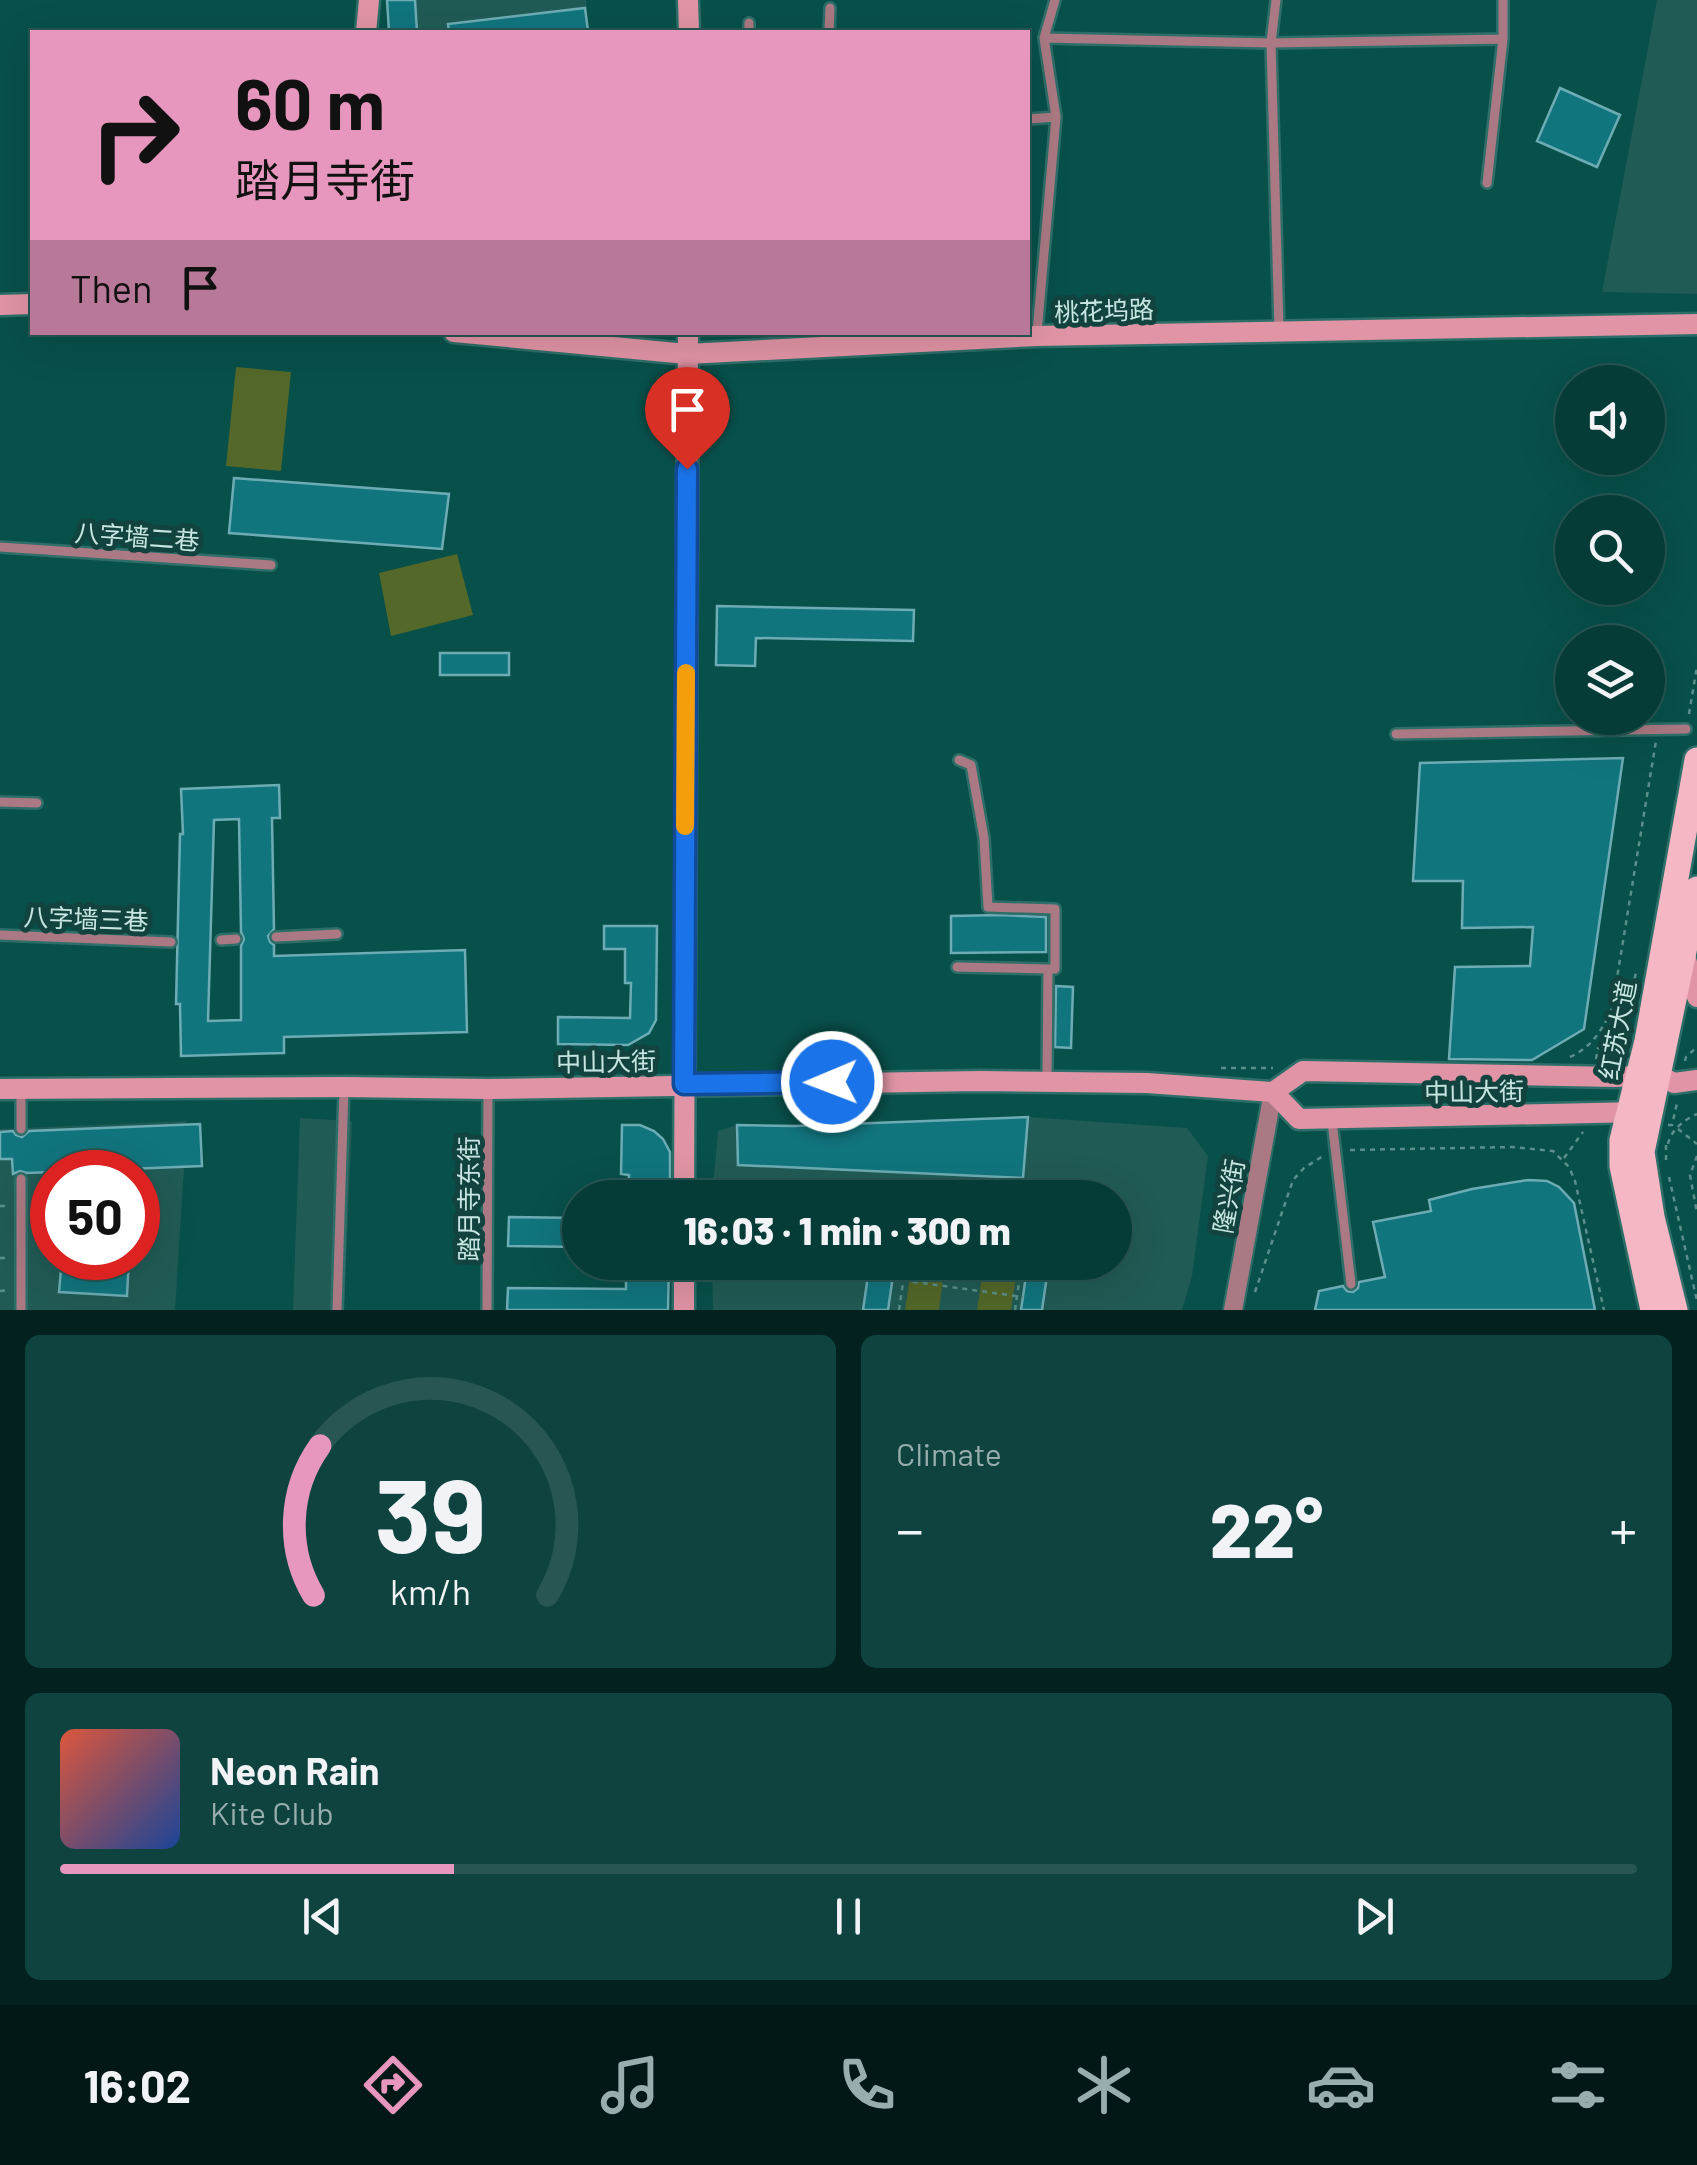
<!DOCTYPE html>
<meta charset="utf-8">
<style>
body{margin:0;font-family:Barlow,"Noto Sans SC",sans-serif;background:#0f4340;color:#f1f3f6;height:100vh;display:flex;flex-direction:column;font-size:38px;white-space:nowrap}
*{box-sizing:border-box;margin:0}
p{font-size:32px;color:#98adae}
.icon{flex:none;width:55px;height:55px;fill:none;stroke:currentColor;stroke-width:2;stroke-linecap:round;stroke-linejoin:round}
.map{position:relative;height:1310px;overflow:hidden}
.sheet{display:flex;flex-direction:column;gap:25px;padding:25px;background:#03211f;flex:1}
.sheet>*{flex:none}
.hud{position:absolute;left:30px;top:30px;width:1000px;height:305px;border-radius:0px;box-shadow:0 10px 40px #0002,0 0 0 2px #275653;background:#e797bd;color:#111;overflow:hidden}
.controls{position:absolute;left:1555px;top:365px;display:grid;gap:20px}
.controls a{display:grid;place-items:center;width:110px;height:110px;border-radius:50%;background:#063c38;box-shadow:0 10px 40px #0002,0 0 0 2px #275653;font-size:50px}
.speed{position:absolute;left:30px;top:1150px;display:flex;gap:20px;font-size:50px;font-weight:700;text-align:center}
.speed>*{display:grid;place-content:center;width:130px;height:130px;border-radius:50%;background:#063c38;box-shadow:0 10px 40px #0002,0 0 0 2px #275653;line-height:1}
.speed .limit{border:15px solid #d22;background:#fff;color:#111}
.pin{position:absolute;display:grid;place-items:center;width:85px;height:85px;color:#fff;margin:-102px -42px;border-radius:50% 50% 50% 0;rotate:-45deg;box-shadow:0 0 10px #0007}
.pin .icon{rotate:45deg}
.me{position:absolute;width:110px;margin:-55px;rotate:269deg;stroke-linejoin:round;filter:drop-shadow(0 0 8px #0008)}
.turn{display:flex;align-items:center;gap:35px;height:210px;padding:0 40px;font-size:45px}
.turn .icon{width:130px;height:130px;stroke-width:2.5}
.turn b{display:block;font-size:70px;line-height:85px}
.then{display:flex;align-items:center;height:95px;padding:0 40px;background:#0003;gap:20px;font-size:38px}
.big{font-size:75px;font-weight:800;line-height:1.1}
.sheet .card{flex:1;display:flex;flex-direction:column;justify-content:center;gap:15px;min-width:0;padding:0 35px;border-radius:15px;background:#0f4340}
.sheet .dial{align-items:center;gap:0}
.dial svg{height:260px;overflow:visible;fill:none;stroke:#275653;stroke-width:7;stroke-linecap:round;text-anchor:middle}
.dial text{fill:#f1f3f6;stroke:none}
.song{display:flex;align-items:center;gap:30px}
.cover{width:120px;height:120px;border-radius:15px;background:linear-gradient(135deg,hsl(10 70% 55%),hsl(220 70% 35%))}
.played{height:10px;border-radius:5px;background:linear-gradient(90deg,#e797bd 25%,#275653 25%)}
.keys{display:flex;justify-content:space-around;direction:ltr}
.heat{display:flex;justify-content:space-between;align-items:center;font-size:55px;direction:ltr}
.sheet .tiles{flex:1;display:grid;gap:25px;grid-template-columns:1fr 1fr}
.card:last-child{grid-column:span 2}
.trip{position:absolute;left:562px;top:1180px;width:570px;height:100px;border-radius:50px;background:#063c38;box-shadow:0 10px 40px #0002,0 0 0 2px #275653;font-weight:800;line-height:100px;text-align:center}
.menu{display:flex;height:160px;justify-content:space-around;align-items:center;background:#021816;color:#98adae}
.menu .icon{width:70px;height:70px}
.menu .selected{color:#e797bd}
.menu b{font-size:45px;color:#f1f3f6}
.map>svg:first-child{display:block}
.built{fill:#215b55;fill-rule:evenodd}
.green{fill:#536829}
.building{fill:#11757e;stroke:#6dacb4;stroke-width:2.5;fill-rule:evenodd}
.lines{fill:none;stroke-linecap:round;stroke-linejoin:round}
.lane-casing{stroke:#2e6e68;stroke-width:14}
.street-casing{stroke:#2e6e68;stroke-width:22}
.secondary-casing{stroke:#2e6e68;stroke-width:25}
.primary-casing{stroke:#2e6e68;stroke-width:30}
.path{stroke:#59908a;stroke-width:2.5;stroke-dasharray:5 5;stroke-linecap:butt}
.lane{stroke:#aa7983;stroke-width:9}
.street{stroke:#aa7983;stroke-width:18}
.secondary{stroke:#e194a5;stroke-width:20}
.primary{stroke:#f4b7c3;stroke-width:25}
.route-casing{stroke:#114b97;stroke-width:25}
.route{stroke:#1a73e8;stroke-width:18}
.slow{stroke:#f59e0b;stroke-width:18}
.labels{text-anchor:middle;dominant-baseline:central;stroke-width:10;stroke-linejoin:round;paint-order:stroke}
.street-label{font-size:25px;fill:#c7e5e1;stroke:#12433e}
</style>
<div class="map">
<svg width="1697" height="1310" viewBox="0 0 1697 1310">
<rect width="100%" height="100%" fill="#08504a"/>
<path class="built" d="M387,0H586L588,31L571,32H389Z
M1657,0H1697V294L1602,292Z
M1028,1117L1187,1128L1208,1156L1192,1276L1182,1310H713L712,1263L1115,1262V1198H712L718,1131L737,1125L739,1165L796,1169L794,1126Z
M300,1118L352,1121L344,1310H293Z
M187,1121L175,1310H0V1129ZM52,1172H138V1258H52Z"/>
<path class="green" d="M236,367L291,372L281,471L226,466Z
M457,554L473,615L391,636L379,573Z
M918,1179L960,1183L959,1197H916Z
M912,1263H945L939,1310H905Z
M984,1263H1018L1011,1310H977Z"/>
<path class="building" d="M387,0H415L417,32H389Z
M585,8L588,31L449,32L448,24Z
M1560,88L1620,115L1597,167L1537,141Z
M234,478L449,494L442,549L229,533Z
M717,606L914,610L913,641L756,638L755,666L716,665Z
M440,653H509V675H440Z
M1623,758L1584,1029L1532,1060L1449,1059L1455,967L1530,966L1533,927L1462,928L1463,881H1413L1420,763Z
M279,785L280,818H272L274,929L268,936L270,942L274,945V956L465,950L467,1032L284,1037V1053L181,1056L180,1004H176L180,834H183L181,789ZM239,819L241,932L244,939L241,946V1020L208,1021L214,820Z
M1000,915L1046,917V952L951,953V916Z
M604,926H657L656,1020L649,1033L628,1045L558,1044V1017L630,1018L631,983H625V949H604Z
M1056,986L1073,987L1071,1048L1055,1047Z
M1028,1117L1023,1178L738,1165L737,1125L794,1126Z
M200,1124L202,1166L27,1173L20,1171L13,1174L12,1159H0V1132L13,1131L16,1135L22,1137L29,1131Z
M622,1125H640L654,1131L663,1139L670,1152V1198H628L629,1175L621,1174Z
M1528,1180L1547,1181L1559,1187L1574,1203L1595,1310H1315L1319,1291L1343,1286L1347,1291L1353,1292L1358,1288L1359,1282L1385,1277L1373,1222L1431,1211L1429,1200L1472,1189Z
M509,1217L580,1218V1247L508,1246Z
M62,1258H129L127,1296L59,1292Z
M626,1262H669L668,1310H507L508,1288L626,1289Z
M870,1262H895L888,1310H863Z
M1028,1262H1049L1042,1310H1021Z"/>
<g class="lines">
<defs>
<path id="lane" d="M1276,0L1271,43L1279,329
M1503,0V39
M749,23V32
M829,32L830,8
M1044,38L1055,0
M1028,119L1056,117L1044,38L1271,43L1503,39L1487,183
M1037,333L1056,117
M0,547L271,565
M1396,734L1686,729
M959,760L971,765L984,838L988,907L1055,909V969H1048L1047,1079
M0,802L37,803
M0,935L171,942
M276,937L337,934
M221,940L236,939
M957,967L1048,969
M21,1090V1129
M1332,1121L1351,1284
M21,1179V1310
M337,1310L344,1089
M487,1310L488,1092"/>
<path id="street" d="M1233,1310L1273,1092"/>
<path id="secondary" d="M688,0L689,32
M366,32L369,0
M0,305L32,304
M454,332L687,354L1036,336L1697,324
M1685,956L1697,997
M0,1089L344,1087L488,1089L980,1081L1147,1083L1273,1092L1303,1071L1615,1077L1658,1075L1674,1083L1697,1080
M1273,1092L1299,1119L1640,1112
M684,1198L688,332
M684,1262V1310"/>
<path id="primary" d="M1653,1310L1622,1166V1140L1647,1041L1697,760
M1675,1310L1652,1217L1642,1152L1697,889"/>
</defs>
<use href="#lane" class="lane-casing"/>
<use href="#street" class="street-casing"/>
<use href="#secondary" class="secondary-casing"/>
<use href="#primary" class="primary-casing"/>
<path class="path" d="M1689,714L1697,666
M1570,1057C1592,1047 1603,1029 1612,1008L1656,741
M1619,1057L1636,972
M1596,1059L1598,1048L1619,1050
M1685,1061L1686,1057L1697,1047
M1221,1068H1273
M1668,1125H1672L1677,1103
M1678,1129L1697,1144
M1668,1144C1671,1130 1684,1120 1697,1114
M1350,1150L1513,1147L1553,1151L1569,1167L1575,1181L1604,1310
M1697,1156L1690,1175L1697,1213
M1564,1158L1583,1132
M1666,1160V1143
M1669,1177L1697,1301
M0,1206H10
M0,1258H10
M893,1279L1023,1297
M0,1291L10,1290
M1255,1292L1293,1180L1304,1168L1323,1156
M899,1310L906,1262
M1015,1310L1022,1262"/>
<use href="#lane" class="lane"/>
<use href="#street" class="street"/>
<use href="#secondary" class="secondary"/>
<use href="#primary" class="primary"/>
</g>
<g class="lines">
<defs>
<path id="route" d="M687,469L684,1084L832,1082"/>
</defs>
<use href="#route" class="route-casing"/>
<use href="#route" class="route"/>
<path class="slow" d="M685,826L686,673"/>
</g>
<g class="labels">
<g class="street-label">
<text transform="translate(1104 310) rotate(-2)">桃花坞路</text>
<text transform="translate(137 536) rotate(4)">八字墙二巷</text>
<text transform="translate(86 918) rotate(2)">八字墙三巷</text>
<text transform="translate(1617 1030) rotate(-79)">红苏大道</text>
<text transform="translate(606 1061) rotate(-1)">中山大街</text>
<text transform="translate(1474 1091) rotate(-1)">中山大街</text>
<text transform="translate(1228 1196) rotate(-80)">隆兴街</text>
<text transform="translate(468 1199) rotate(-90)">踏月寺东街</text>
</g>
</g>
</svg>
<div class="controls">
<a><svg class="icon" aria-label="sound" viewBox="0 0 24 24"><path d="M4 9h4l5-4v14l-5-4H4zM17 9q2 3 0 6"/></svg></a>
<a><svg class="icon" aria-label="search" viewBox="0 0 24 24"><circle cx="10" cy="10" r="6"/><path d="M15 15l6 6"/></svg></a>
<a><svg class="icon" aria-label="layers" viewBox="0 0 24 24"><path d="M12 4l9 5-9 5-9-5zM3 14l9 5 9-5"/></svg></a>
</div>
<div class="speed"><div class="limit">50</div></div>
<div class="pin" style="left:687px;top:469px;background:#d93025"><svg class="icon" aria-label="arrive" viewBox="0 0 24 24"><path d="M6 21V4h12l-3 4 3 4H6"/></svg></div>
<svg class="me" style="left:832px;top:1082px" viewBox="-20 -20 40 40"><circle r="17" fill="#1a73e8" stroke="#fff" stroke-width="3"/><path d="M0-11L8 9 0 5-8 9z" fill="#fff"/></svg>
<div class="trip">16:03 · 1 min · 300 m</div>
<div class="hud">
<div class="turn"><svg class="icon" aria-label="right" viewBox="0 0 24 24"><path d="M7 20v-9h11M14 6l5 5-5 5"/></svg><div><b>60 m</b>踏月寺街</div></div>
<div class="then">Then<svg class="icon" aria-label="arrive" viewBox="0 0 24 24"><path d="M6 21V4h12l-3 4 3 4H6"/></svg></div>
</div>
</div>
<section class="sheet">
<div class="tiles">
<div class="card dial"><svg viewBox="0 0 100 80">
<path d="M14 69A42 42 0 1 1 86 69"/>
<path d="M14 69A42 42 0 0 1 16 23" stroke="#e797bd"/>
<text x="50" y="56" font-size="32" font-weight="700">39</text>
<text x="50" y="72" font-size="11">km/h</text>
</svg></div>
<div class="card"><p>Climate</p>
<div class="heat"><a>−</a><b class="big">22°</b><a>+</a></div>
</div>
<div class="card">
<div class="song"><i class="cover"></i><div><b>Neon Rain</b><p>Kite Club</p></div></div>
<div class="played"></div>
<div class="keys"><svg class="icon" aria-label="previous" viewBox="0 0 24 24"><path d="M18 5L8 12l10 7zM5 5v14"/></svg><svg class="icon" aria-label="pause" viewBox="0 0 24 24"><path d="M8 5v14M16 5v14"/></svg><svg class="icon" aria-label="next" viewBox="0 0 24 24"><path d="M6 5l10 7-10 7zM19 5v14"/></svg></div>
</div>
</div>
</section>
<nav class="menu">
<b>16:02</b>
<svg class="icon selected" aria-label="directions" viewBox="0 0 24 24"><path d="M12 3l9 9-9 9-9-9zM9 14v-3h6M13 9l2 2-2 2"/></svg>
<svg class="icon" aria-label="music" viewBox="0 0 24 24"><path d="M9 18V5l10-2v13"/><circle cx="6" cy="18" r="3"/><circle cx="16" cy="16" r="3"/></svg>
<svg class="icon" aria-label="phone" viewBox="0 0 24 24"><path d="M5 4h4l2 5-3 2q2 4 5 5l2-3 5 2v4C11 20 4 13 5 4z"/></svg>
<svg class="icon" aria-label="climate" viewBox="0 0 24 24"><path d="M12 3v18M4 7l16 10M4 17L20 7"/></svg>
<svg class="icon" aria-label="car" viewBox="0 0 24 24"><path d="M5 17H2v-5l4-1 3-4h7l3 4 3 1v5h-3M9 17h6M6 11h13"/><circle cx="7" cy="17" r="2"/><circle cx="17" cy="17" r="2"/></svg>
<svg class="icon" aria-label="filters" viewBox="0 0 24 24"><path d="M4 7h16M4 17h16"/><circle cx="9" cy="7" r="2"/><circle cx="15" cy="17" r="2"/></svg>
</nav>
